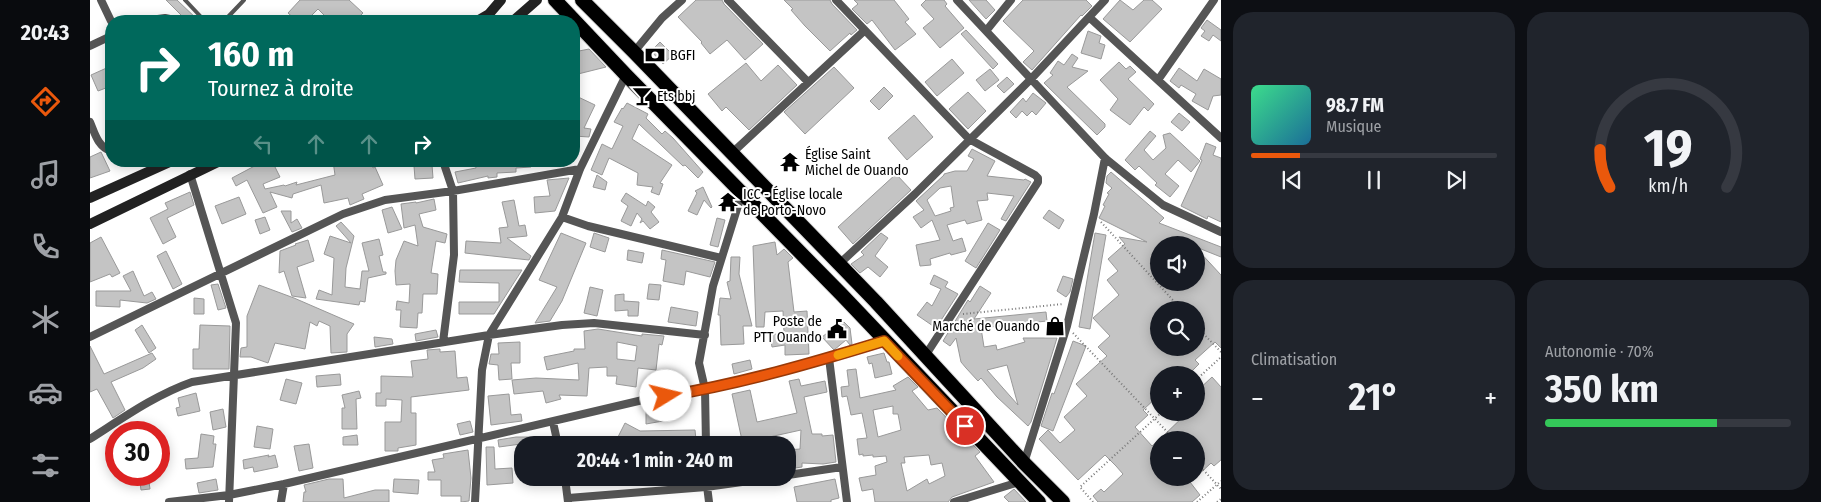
<!DOCTYPE html>
<html lang="fr">
<meta charset="utf-8">
<style>
body{margin:0;font-family:"Fira Sans Condensed",sans-serif;background:#20242c;color:#f1f3f6;height:100vh;display:flex;flex-direction:column;font-size:19px;white-space:nowrap}
*{box-sizing:border-box;margin:0}
p{font-size:16px;color:#9ea1a6}
.icon{flex:none;width:28px;height:28px;fill:none;stroke:currentColor;stroke-width:2;stroke-linecap:round;stroke-linejoin:round}
.map{position:relative;flex:1;overflow:hidden}
.drawer{display:flex;flex-direction:column;gap:12px;padding:12px;background:#0d0f14;width:600px}
.drawer>*{flex:none}
.guide{position:absolute;left:15px;top:15px;width:475px;height:152px;border-radius:20px;box-shadow:0 2px 12px #0003;background:#00695c;color:#fff;overflow:hidden}
.buttons{position:absolute;left:1060px;top:236px;display:grid;gap:10px}
.buttons a{display:grid;place-items:center;width:55px;height:55px;border-radius:50%;background:#171b24;box-shadow:0 2px 12px #0003;font-size:25px}
.speed{position:absolute;left:15px;top:421px;display:flex;gap:10px;font-size:25px;font-weight:700;text-align:center}
.speed>*{display:grid;place-content:center;width:65px;height:65px;border-radius:50%;background:#171b24;box-shadow:0 2px 12px #0003;line-height:1}
.speed .limit{border:8px solid #d22;background:#fff;color:#111}
.pin{position:absolute;display:grid;place-items:center;width:42px;height:42px;color:#fff;margin:-21px;border:2px solid #fff;border-radius:50%;box-shadow:0 1px 5px #0007}
.me{position:absolute;width:55px;margin:-28px;rotate:81deg;stroke-linejoin:round;filter:drop-shadow(0 0 4px #0008)}
.turn{display:flex;align-items:center;gap:18px;height:105px;padding:0 20px;font-size:22px}
.turn .icon{width:65px;height:65px;stroke-width:2.5}
.turn b{display:block;font-size:35px;line-height:42px}
.lanes{display:flex;align-items:center;height:48px;padding:0 20px;background:#0003;justify-content:center;gap:25px;direction:ltr}
.lanes .off{opacity:.35}
.big{font-size:38px;font-weight:700;line-height:1.1}
.drawer .widget{flex:1;display:flex;flex-direction:column;justify-content:center;gap:8px;min-width:0;padding:0 18px;border-radius:20px;background:#20242c}
.drawer .dial{align-items:center;gap:0}
.dial svg{height:130px;overflow:visible;fill:none;stroke:#363941;stroke-width:7;stroke-linecap:round;text-anchor:middle}
.dial text{fill:#f1f3f6;stroke:none}
.song{display:flex;align-items:center;gap:15px}
.cover{width:60px;height:60px;border-radius:8px;background:linear-gradient(135deg,hsl(150 70% 55%),hsl(200 70% 35%))}
.played{height:5px;border-radius:2px;background:linear-gradient(90deg,#ea580c 20%,#363941 20%)}
.keys{display:flex;justify-content:space-around;direction:ltr}
.heat{display:flex;justify-content:space-between;align-items:center;font-size:28px;direction:ltr}
.charge{height:8px;border-radius:4px;background:linear-gradient(90deg,#34c759 70%,#363941 0)}
.drawer .tiles{flex:1;display:grid;gap:12px;grid-template-columns:repeat(2,1fr)}
.trip{position:absolute;left:424px;top:436px;width:282px;height:50px;border-radius:20px;background:#171b24;box-shadow:0 2px 12px #0003;font-weight:700;line-height:50px;text-align:center}
main{display:flex;flex:1;min-height:0}
.tabs{display:flex;flex-direction:column;width:90px;justify-content:space-around;align-items:center;background:#090b0e;color:#9ea1a6}
.tabs .icon{width:35px;height:35px}
.tabs .selected{color:#ea580c}
.tabs b{font-size:22px;color:#f1f3f6}
.map>svg:first-child{display:block}
.building{fill:#c4c4c4;stroke:#999;fill-rule:evenodd}
.lines{fill:none;stroke-linecap:round;stroke-linejoin:round}
.highway-casing{stroke:#dbdbdb;stroke-width:16}
.path{stroke:#777;stroke-width:2;stroke-dasharray:1 2.5;stroke-linecap:butt}
.lane{stroke:#555;stroke-width:4}
.street{stroke:#555;stroke-width:8}
.secondary{stroke:#222;stroke-width:10}
.highway{stroke:#000;stroke-width:14}
.route-casing{stroke:#983908;stroke-width:12}
.route{stroke:#ea580c;stroke-width:9}
.slow{stroke:#f59e0b;stroke-width:9}
.labels{text-anchor:middle;dominant-baseline:central;stroke-width:4;stroke-linejoin:round;paint-order:stroke}
.poi-label{font-size:14px;fill:#000;stroke:#fff;text-anchor:start}
</style>
<main>
<nav class="tabs">
<b>20:43</b>
<svg class="icon selected" aria-label="directions" viewBox="0 0 24 24"><path d="M12 3l9 9-9 9-9-9zM9 14v-3h6M13 9l2 2-2 2"/></svg>
<svg class="icon" aria-label="music" viewBox="0 0 24 24"><path d="M9 18V5l10-2v13"/><circle cx="6" cy="18" r="3"/><circle cx="16" cy="16" r="3"/></svg>
<svg class="icon" aria-label="phone" viewBox="0 0 24 24"><path d="M5 4h4l2 5-3 2q2 4 5 5l2-3 5 2v4C11 20 4 13 5 4z"/></svg>
<svg class="icon" aria-label="climate" viewBox="0 0 24 24"><path d="M12 3v18M4 7l16 10M4 17L20 7"/></svg>
<svg class="icon" aria-label="car" viewBox="0 0 24 24"><path d="M5 17H2v-5l4-1 3-4h7l3 4 3 1v5h-3M9 17h6M6 11h13"/><circle cx="7" cy="17" r="2"/><circle cx="17" cy="17" r="2"/></svg>
<svg class="icon" aria-label="filters" viewBox="0 0 24 24"><path d="M4 7h16M4 17h16"/><circle cx="9" cy="7" r="2"/><circle cx="15" cy="17" r="2"/></svg>
</nav>
<div class="map">
<svg width="1131" height="502" viewBox="0 0 1131 502">
<rect width="100%" height="100%" fill="#fff"/>
<path class="building" d="M76,0H87L109,21H97Z
M210,0H259L273,13L265,21H240L228,9L216,21H207L198,13Z
M606,0H632L634,4L673,44L655,60L637,40L620,54L611,43L612,42L588,17Z
M694,0H740L742,4L767,30L761,35L760,33L740,51L715,26L701,10L703,9Z
M764,0H804L819,19L815,22L826,34L805,50L782,20L777,24L762,9L768,4Z
M836,0H854L857,4L855,6L874,28L850,48L833,28L844,19L831,5Z
M879,0H896L905,10L896,19Z
M933,0H996L1002,6L992,16L991,15L942,70L933,62L944,51L913,21Z
M1030,0L1043,10L1054,0H1062L1072,9L1040,42L1013,19Z
M1117,20L1131,30V41L1123,35L1119,41L1111,36L1115,31L1111,28Z
M876,30L908,64L903,69L871,34Z
M998,31L1011,36L1009,43L1015,45L1011,59L991,53Z
M570,42L583,55L573,64L561,51Z
M499,49L516,67L484,75V52Z
M982,54L988,58L982,67L998,71L977,87L1015,124V127L1007,135L954,83L963,75L960,73L968,61L974,65Z
M862,59L874,73L847,96L835,82Z
M1029,62L1036,69L1040,66L1046,72L1038,79L1064,104L1058,111L1054,107L1040,125L1020,110L1028,99L1010,80Z
M656,63L671,81L688,65L707,85L659,130L636,107L632,111L618,94Z
M21,66V86L8,91L1,75Z
M744,67L764,88L715,134L694,112Z
M1089,68L1107,81L1114,69L1131,79V95L1123,96L1118,110L1102,101L1106,94L1091,85L1089,88L1080,81Z
M900,69L909,80L895,91L886,80Z
M917,77L924,84L914,93L907,86Z
M794,87L803,96L789,110L780,101Z
M878,92L896,111L878,129L859,109Z
M943,93L956,103L946,115L942,111L937,116L932,111L926,118L920,112L933,98L936,102Z
M484,95L505,105L494,128L501,129L499,137L484,136Z
M537,103L558,114L556,118L572,134L575,131L583,138L613,172L608,178L595,165L593,166L549,124L542,139L582,165L570,183L573,184L569,195L561,192L563,187L547,185L548,173L519,158L512,175L501,170L512,144L522,149L533,126L524,122L532,108L533,109Z
M1089,113L1100,122L1092,131L1081,122Z
M824,115L843,137L817,160L798,138Z
M1060,131L1066,136L1054,150L1063,160L1076,148L1073,135L1080,133L1110,161L1101,172L1088,160L1075,174L1089,186L1080,197L1065,185L1067,183L1049,166L1045,170L1035,160Z
M1116,143L1126,147L1123,155L1131,158V222L1118,216L1117,219L1091,206L1112,160L1110,159Z
M882,149L905,161L897,176L934,180L935,179L941,182L916,221L911,219L924,196L897,193L898,200L887,201L892,220L877,224L875,220L857,225L863,241L872,238L876,251L861,255L860,253L840,259L841,265L830,266L826,245L850,240L842,220L831,228L823,217L834,210L826,201L854,175V174L865,171H877L884,159L878,156ZM861,186L864,207L860,208L861,211L845,216L837,200L850,188Z
M11,152L20,171L0,178V157Z
M174,161H182L190,177L173,184L175,189L194,185L195,186L207,182L206,185L245,175L243,161H280L283,168L285,167L293,185L272,194L274,199L260,205L258,198L234,203L231,185L203,194L202,198L180,192L187,207L173,213L157,180L146,186L142,178Z
M385,161H441V167L426,168V172L407,173V177L398,178V176L368,183L365,172L386,168Z
M342,165L343,178L325,179L324,166Z
M1021,172L1074,218L1069,223L1131,247V257L1106,247V245H1069V282H1106V248L1131,275V348L1125,342L1105,360L1109,364L1098,375H1069V380L1063,385L1069,390V395L1053,410L1058,415L1045,427L1062,446L1069,440V478H1105L1100,482L1110,495L1102,502H1008L1003,496L1011,489L1014,492L1033,474L1026,466L1015,455L988,480L949,439L958,430L970,443L985,430L974,417L997,396L986,384L1017,356L1008,347L1020,336L1003,318L1029,295L1017,280L1028,271L1018,259L1035,244L1029,237L1057,242L1009,218L1015,206L1013,205L1019,194L1017,193L1022,188L1016,183L1017,176ZM1069,310H1106V348H1069Z
M806,174L821,190L763,244L748,227Z
M507,175L517,182L515,190L503,187Z
M479,178L465,211L445,213L444,197L460,196L457,180Z
M613,187L622,207L621,208L614,200L607,215L598,211L607,193L605,191Z
M100,192L104,205L77,218L86,237L73,244L60,218L78,209L75,203Z
M536,193L556,206L558,201L565,207L561,212L569,222L560,229L553,221L550,223L552,219L547,213L541,226L531,221L538,206L531,201Z
M149,197L156,214L132,224L125,206Z
M344,199L346,210L329,214L333,227L357,234L355,243L346,241L341,273L348,274L347,294H333L332,313H328L327,328L310,327L311,310H306L307,301L319,303L320,284L306,285L305,271L306,260L314,241L328,246L325,225L314,228L311,204L326,202V203Z
M424,200L429,226L435,225L437,236L417,238L441,256L439,260L375,253L376,241L411,243L409,228L418,227L412,202Z
M302,207L312,229L298,233L292,210Z
M959,210L974,220L969,229L953,218Z
M191,211H201V223L207,219L212,228L202,232Z
M175,217L180,230L170,234L165,220Z
M627,218L635,220L628,247L620,245Z
M251,222L264,236L256,268L255,287L270,289L272,271H279L272,243L289,239L293,255L289,256L293,272H296V274L278,278L275,302L270,301L269,305L226,299L229,290L242,295L244,258L234,254L240,236L261,243L246,226Z
M898,223L910,230L886,268L875,261Z
M471,233L496,243L472,301L460,321L445,323L467,287L449,280Z
M504,233L519,238L515,252L500,247Z
M791,233L798,238L785,256L798,267L790,277L778,267L770,273L761,264L774,255L771,252Z
M1005,233L1016,235L1000,329L989,327Z
M11,237L30,273L22,277L20,274L0,282V243Z
M218,240L224,261L207,267L216,298L202,296L194,271L189,273L190,251L206,245L205,244Z
M685,242L687,255L694,249L703,258L698,262L704,312L717,311L719,354L695,355V345L682,347L680,335L694,333L693,311L675,312L674,327H666L663,246Z
M538,250L554,253L552,263L537,260Z
M572,250L625,262L620,277L596,271L594,285L573,281L576,260L571,259Z
M76,251L92,284L83,289L67,256Z
M641,257H650L649,274L662,326H653L654,344L631,345L630,315H628L630,298L641,299L637,282L640,281Z
M370,270H432L404,314H369V302H409V283L369,282Z
M43,271L54,296L62,292L66,299L57,303L30,300V307L6,306V291H41L33,276Z
M844,275L858,282L855,287L868,294L846,328L827,315L837,302L842,306L851,289L840,284Z
M973,276L983,279L980,292L976,297L967,291Z
M128,284L136,308L128,310L121,285Z
M559,284L571,285L569,300L557,299Z
M169,285L204,298L264,324L257,334V352L241,353L240,326L229,321L227,326L220,322L215,349L185,343L178,363L161,357H150L151,348L157,347V316Z
M890,286L901,293L884,319L956,312L957,321L891,328L894,347L906,345L907,350L935,342L933,338H967L941,422L938,426L907,397L891,378L888,381L876,368L871,362L866,338L860,346L853,341L878,300L880,302ZM917,365L928,405L897,370Z
M500,287L513,290L507,316L494,313Z
M534,294V301L549,302L548,316H538V310L525,311V295Z
M104,298L114,299V314H104Z
M581,307L608,312L606,326L578,322Z
M754,322L760,328L762,344L760,345L756,340L744,350L732,337L741,330L743,332Z
M52,325L66,348L59,353L45,330Z
M110,325L140,326L139,369H103V349H109Z
M508,329L552,336V334L574,336L572,345L569,344L566,370L548,368L546,387L526,384L527,376H517V367L499,368L497,396L469,395L471,399L456,403L453,391L424,394L422,380L446,378L489,380L488,363L457,370L454,357L484,351V349H495L494,331ZM527,342L547,346L545,361L527,359Z
M346,330L348,337L326,341L325,334Z
M284,337L302,339L303,344L285,347Z
M983,341L996,346L963,431L951,426L962,393L964,394Z
M430,342V363H421L422,379L409,380L408,365L399,364L401,354H409L408,343Z
M0,346L14,374L62,353L66,359L53,368L21,382L35,410L23,418L7,389L0,392Z
M350,349V352L365,351L367,378L377,377L379,390L321,397V413H326V445L308,448V451H295V422H311L312,400L296,399V406H286V393H291V376L323,377L321,361L338,359L337,350Z
M794,353L797,362H799L802,374L785,378L782,363L779,364L777,357Z
M660,360L662,369L644,374L642,364Z
M766,369L770,398L806,390L803,386L818,377L828,387L822,391L838,410L847,408L890,452L885,456L904,482L862,497L858,502H785L783,489L772,491L769,478L786,475L785,466L797,462L796,456L783,457V455L773,456V454L769,455L767,439L777,438L772,413L761,415L757,396L752,397L751,387L759,386L757,370ZM803,406V414H808L811,430L788,437L783,410ZM839,455L841,465L852,463L855,476L839,484L837,479L817,491L811,463H815L814,457Z
M250,374L251,385L227,387L226,376Z
M581,375L582,386L566,387L565,377Z
M1122,377L1131,387V460L1124,466L1121,463L1106,477V440H1069L1098,412H1106V392Z
M196,379L212,383L206,404L190,400Z
M709,379L711,386L735,381L737,392L714,397L722,434H732V436L743,435L746,462L733,464L712,463V467L698,469V450L710,449L711,430L666,440V445H653L642,394L660,390L667,422L707,413L699,381Z
M269,391L271,398L266,399L267,429H252V408H255L252,395Z
M106,393L110,411L88,416L86,408L90,407L88,398Z
M419,394L421,415L431,414L432,421L401,425L398,396Z
M578,405L587,406L584,419L556,424V409H578Z
M133,409L136,427L123,430L120,412Z
M380,421L383,432L370,435L367,424Z
M535,423L550,431L605,430L606,440H583V445H543V443L528,437Z
M167,426L183,429L180,449L164,447Z
M111,434L124,436L123,444H126L123,467L96,469L95,459L108,458Z
M267,435L268,445H253V437Z
M426,437H461L462,445L431,444L409,447L408,440Z
M219,444L223,468L209,471L204,446Z
M396,447H404L405,469L422,468L423,483L397,485Z
M378,450L381,478L379,501L371,502V496H351V480H338V472H345L342,460L354,458L353,454Z
M179,455L178,457L185,455L188,467L164,472L163,467L154,469L153,460Z
M49,475H58L60,489L51,490Z
M126,479L128,490L109,493L107,483Z
M239,479H253L254,498L285,490H299V502H213L214,492H216L214,485Z
M304,479L329,480L328,494L303,492Z
M745,479L749,498L741,500V502H707L704,487Z
M924,489L936,502H919L914,497Z"/>
<g class="lines">
<defs>
<path id="highway" d="M465,0L536,75L752,295L949,502
M492,0L544,52L786,302L934,463L973,502"/>
</defs>
<use href="#highway" class="highway-casing"/>
<path class="path" d="M1011,222L1092,310
M873,314L973,304
M1106,326L1131,352
M983,333L1085,440
M1106,380L1131,357
M1106,462L1131,489
M1003,502L990,487L1072,412
M1107,502L1131,481
M1127,502L1131,499"/>
<path class="lane" d="M95,0L112,18L119,21
M130,21L136,19L154,0"/>
<path class="street" d="M11,0L21,21
M638,0L718,82
M746,0L879,139L945,175L948,178V182L835,356
M867,0L1015,158L1073,205L1131,232
M999,17L1131,138
M53,21L75,18L89,21
M896,31L921,0
M0,46L21,36
M544,52L572,18L592,0
M1068,80L1124,0
M0,122C5,134 8,147 21,151
M642,153L774,31
M100,174L146,323L139,502
M472,217L498,226L631,258
M748,265L825,194L941,79L1015,0
M0,337L253,214L295,200L363,191L490,169
M353,342L364,255L363,191L353,161
M739,358L757,502
M463,422L468,445
M0,439C33,418 65,395 102,382L399,335L472,325L504,323L615,335
M616,445L615,389L609,363L623,286L652,193
M934,463L977,326L1004,214L1015,158
M698,475L752,467
M475,478L478,502
M616,478L619,502
M478,498L616,487L680,478
M79,502L139,495L194,484L557,399C637,386 716,364 794,341
M191,502L194,484
M385,502L392,370L399,335L472,217L490,169L536,75
M864,502L929,482"/>
<path class="secondary" d="M387,21L399,14L411,0
M423,21L447,0
M0,198L82,161
M0,224L130,161"/>
<use href="#highway" class="highway"/>
</g>
<g class="lines">
<defs>
<path id="route" d="M576,396C650,384 722,363 794,341L875,426"/>
</defs>
<use href="#route" class="route-casing"/>
<use href="#route" class="route"/>
<path class="slow" d="M748,355L794,341L808,356"/>
</g>
<defs>
<symbol id="bank-bare" viewBox="-9 -9 18 18"><path d="M-6-4H6V4H-6ZM0-2.3a2.3 2.3 0 1 0 0 4.6a2.3 2.3 0 1 0 0-4.6Z" fill="#000" stroke="#fff" stroke-width="2.5" paint-order="stroke"/></symbol>
<symbol id="bar-bare" viewBox="-9 -9 18 18"><path d="M-6-5H6L.8 .8V4.5H3.5V6h-7V4.5H-.8V.8Z" fill="#000" stroke="#fff" stroke-width="2.5" paint-order="stroke"/></symbol>
<symbol id="temple-bare" viewBox="-9 -9 18 18"><path d="M0-6L5-2H3V0L6.5 2.5H4V6H1.5V3h-3V6H-4V2.5H-6.5L-3 0V-2H-5Z" fill="#000" stroke="#fff" stroke-width="2.5" paint-order="stroke"/></symbol>
<symbol id="shop-bare" viewBox="-9 -9 18 18"><path d="M-5-2.5h2.3a2.7 3.5 0 0 1 5.4 0H5L5.5 6h-11ZM-1.5-2.5h3a1.5 2.3 0 0 0-3 0Z" fill="#000" stroke="#fff" stroke-width="2.5" paint-order="stroke"/></symbol>
<symbol id="civic-bare" viewBox="-9 -9 18 18"><path d="M-.6-6.5H3V-4.5H.6V-3L4-1V1h2V6H-6V1h2V-1L-.6-3ZM-1.2 2.5V6h2.4V2.5Z" fill="#000" stroke="#fff" stroke-width="2.5" paint-order="stroke"/></symbol>
</defs>
<g fill-rule="evenodd">
<use href="#bank-bare" x="551" y="41" width="28" height="28"/>
<use href="#bar-bare" x="538" y="82" width="28" height="28"/>
<use href="#temple-bare" x="686" y="148" width="28" height="28"/>
<use href="#temple-bare" x="624" y="188" width="28" height="28"/>
<use href="#shop-bare" x="951" y="312" width="28" height="28"/>
<use href="#civic-bare" x="733" y="315" width="28" height="28"/>
</g>
<g class="labels">
<g class="poi-label">
<text x="580" y="55">BGFI</text>
<text x="567" y="96">Ets bbj</text>
<text x="715" y="154">Église Saint<tspan x="715" dy="16">Michel de Ouando</tspan></text>
<text x="653" y="194">ICC - Église locale<tspan x="653" dy="16">de Porto-Novo</tspan></text>
<text x="732" y="321" text-anchor="end">Poste de<tspan x="732" dy="16">PTT Ouando</tspan></text>
<text x="950" y="326" text-anchor="end">Marché de Ouando</text>
</g>
</g>
</svg>
<div class="buttons">
<a><svg class="icon" aria-label="sound" viewBox="0 0 24 24"><path d="M4 9h4l5-4v14l-5-4H4zM17 9q2 3 0 6"/></svg></a>
<a><svg class="icon" aria-label="search" viewBox="0 0 24 24"><circle cx="10" cy="10" r="6"/><path d="M15 15l6 6"/></svg></a>
<a>+</a>
<a>−</a>
</div>
<div class="speed"><div class="limit">30</div></div>
<div class="pin" style="left:875px;top:426px;background:#d93025"><svg class="icon" aria-label="arrive" viewBox="0 0 24 24"><path d="M6 21V4h12l-3 4 3 4H6"/></svg></div>
<svg class="me" style="left:576px;top:396px" viewBox="-20 -20 40 40"><circle r="19" fill="#fff"/><path d="M0-13L10 11 0 6-10 11z" fill="#ea580c"/></svg>
<div class="trip">20:44 · 1 min · 240 m</div>
<div class="guide">
<div class="turn"><svg class="icon" aria-label="right" viewBox="0 0 24 24"><path d="M7 20v-9h11M14 6l5 5-5 5"/></svg><div><b>160 m</b>Tournez à droite</div></div>
<div class="lanes"><svg class="icon off" aria-label="left" viewBox="0 0 24 24"><path d="M17 20v-9H6M10 6l-5 5 5 5"/></svg><svg class="icon off" aria-label="ahead" viewBox="0 0 24 24"><path d="M12 20V5M6 11l6-6 6 6"/></svg><svg class="icon off" aria-label="ahead" viewBox="0 0 24 24"><path d="M12 20V5M6 11l6-6 6 6"/></svg><svg class="icon" aria-label="right" viewBox="0 0 24 24"><path d="M7 20v-9h11M14 6l5 5-5 5"/></svg></div>
</div>
</div>
<section class="drawer">
<div class="tiles">
<div class="widget">
<div class="song"><i class="cover"></i><div><b>98.7 FM</b><p>Musique</p></div></div>
<div class="played"></div>
<div class="keys"><svg class="icon" aria-label="previous" viewBox="0 0 24 24"><path d="M18 5L8 12l10 7zM5 5v14"/></svg><svg class="icon" aria-label="pause" viewBox="0 0 24 24"><path d="M8 5v14M16 5v14"/></svg><svg class="icon" aria-label="next" viewBox="0 0 24 24"><path d="M6 5l10 7-10 7zM19 5v14"/></svg></div>
</div>
<div class="widget dial"><svg viewBox="0 0 100 80">
<path d="M14 69A42 42 0 1 1 86 69"/>
<path d="M14 69A42 42 0 0 1 8 46" stroke="#ea580c"/>
<text x="50" y="56" font-size="32" font-weight="700">19</text>
<text x="50" y="72" font-size="11">km/h</text>
</svg></div>
<div class="widget"><p>Climatisation</p>
<div class="heat"><a>−</a><b class="big">21°</b><a>+</a></div>
</div>
<div class="widget"><p>Autonomie · 70%</p><b class="big">350 km</b><div class="charge"></div></div>
</div>
</section>
</main>
